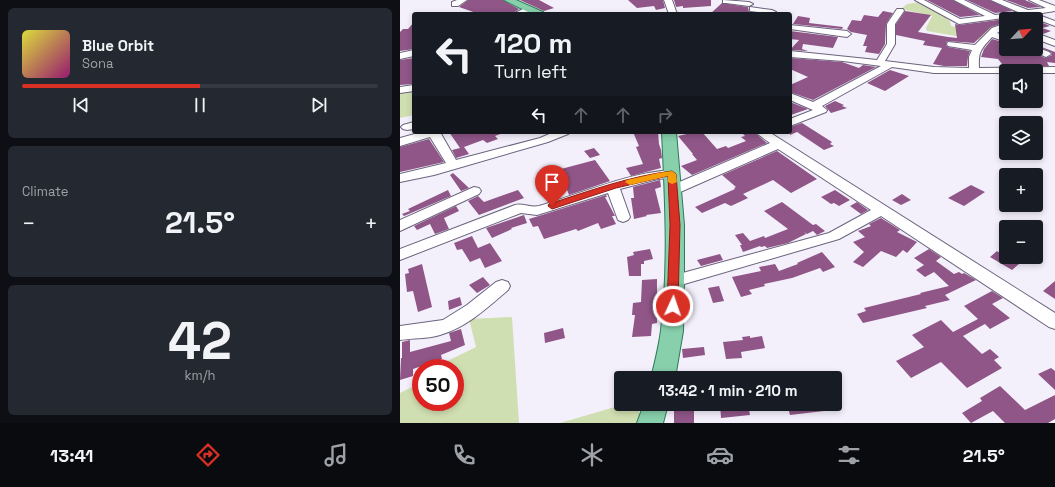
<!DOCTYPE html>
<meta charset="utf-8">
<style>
body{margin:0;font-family:"Space Grotesk",sans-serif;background:#242831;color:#f1f3f6;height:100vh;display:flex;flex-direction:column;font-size:15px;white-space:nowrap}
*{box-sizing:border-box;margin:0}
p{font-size:13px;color:#9ea1a6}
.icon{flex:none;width:22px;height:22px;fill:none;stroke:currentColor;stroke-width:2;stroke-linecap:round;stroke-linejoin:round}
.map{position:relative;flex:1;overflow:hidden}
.sheet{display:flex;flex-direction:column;gap:8px;padding:8px;background:#0d0f14;width:400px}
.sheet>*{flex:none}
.top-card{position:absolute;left:12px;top:12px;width:380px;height:122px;border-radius:4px;box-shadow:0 2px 6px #0003;background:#171b24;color:#f1f3f6;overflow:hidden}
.needle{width:26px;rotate:64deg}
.tools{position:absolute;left:599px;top:12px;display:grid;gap:8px}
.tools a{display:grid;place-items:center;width:44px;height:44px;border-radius:4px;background:#171b24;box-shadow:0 2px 6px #0003;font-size:20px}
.speed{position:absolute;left:12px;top:359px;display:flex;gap:8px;font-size:20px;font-weight:700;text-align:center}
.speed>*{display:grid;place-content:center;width:52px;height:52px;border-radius:50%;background:#171b24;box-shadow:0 2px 6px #0003;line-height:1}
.speed .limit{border:6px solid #d22;background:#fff;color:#111}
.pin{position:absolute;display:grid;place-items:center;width:34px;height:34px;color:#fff;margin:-41px -17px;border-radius:50% 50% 50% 0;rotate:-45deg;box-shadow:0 0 4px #0007}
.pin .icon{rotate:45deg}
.me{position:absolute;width:44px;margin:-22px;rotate:3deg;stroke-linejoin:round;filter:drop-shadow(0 0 3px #0008)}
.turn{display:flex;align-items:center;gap:14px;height:84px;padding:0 16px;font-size:18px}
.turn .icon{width:52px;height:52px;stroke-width:2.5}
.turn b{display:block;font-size:28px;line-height:34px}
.lanes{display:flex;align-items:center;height:38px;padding:0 16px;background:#0003;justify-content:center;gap:20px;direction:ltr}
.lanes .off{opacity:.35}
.big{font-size:30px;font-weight:600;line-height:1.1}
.sheet .widget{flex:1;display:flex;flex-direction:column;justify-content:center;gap:6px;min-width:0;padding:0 14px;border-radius:6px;background:#242831}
.sheet .dial{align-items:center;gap:0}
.dial b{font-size:52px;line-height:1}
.song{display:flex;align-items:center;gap:12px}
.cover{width:48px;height:48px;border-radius:6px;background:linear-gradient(135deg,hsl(60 70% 55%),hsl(320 70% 35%))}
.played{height:4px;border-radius:2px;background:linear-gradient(90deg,#d93025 50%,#363941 50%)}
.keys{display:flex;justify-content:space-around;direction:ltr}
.heat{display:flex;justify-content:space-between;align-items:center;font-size:22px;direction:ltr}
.trip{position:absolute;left:214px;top:371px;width:228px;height:40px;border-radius:4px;background:#171b24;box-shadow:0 2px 6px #0003;font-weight:600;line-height:40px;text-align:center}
.tabs{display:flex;height:64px;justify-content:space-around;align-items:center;background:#090b0e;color:#9ea1a6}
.tabs .icon{width:28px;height:28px}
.tabs .selected{color:#d93025}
.tabs b{font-size:18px;color:#f1f3f6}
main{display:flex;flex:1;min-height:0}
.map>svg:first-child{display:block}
.green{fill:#d0dfb1}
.building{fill:#8f5687}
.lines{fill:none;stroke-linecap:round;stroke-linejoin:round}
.minor-casing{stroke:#6c637d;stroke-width:2}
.major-casing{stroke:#2f7a58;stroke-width:2}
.minor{fill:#fff;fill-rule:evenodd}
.major{fill:#88cfac;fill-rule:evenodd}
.route{fill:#d93025;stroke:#8d1f18}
.slow{fill:#f59e0b}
</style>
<main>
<section class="sheet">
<div class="widget">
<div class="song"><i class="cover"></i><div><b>Blue Orbit</b><p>Sona</p></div></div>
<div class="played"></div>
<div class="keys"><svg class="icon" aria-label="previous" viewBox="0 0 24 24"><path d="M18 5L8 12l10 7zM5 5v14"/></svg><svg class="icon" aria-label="pause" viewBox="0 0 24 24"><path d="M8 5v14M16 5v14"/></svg><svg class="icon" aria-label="next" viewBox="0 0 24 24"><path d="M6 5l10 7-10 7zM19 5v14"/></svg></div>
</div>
<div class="widget"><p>Climate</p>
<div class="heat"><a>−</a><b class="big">21.5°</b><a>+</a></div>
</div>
<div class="widget dial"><b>42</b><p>km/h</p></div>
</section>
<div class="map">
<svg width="655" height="423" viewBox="0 0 655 423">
<rect width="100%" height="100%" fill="#f3f0fc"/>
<path class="green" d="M520,2L553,20L546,19L550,21L551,26L567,29L590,25L597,27L579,40L527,31L526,28L532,16L537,17L501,9L507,4Z
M14,90V115L0,118V92Z
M112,317L119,423H0V393L20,383L21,379V402H55V368H33L76,347L69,319Z
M225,404H236L241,417L238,423H160Z"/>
<path class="building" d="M68,0H103L119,9L112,14H79L59,7Z
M120,0H139L154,8L144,11Z
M228,0H263L265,8L256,10L254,6L237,8Z
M274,0H311V6L283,8V6L276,7Z
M527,0H553L580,15L560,17Z
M567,0H590L613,11L595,13Z
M606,0H625L641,7L628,8Z
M322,3L348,7L349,12L347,14H310Z
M483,11L493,13L486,24L485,44L479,54L465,52L467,46H463L467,35L451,32L447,29L452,20L461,21L464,15L478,17Z
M505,11L531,15L518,32L548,37L557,38L555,24L559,25L606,19V22L591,27L574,43L547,41L546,45L548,47L570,51L568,57L567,66H544L533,64L542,48L523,45L525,41L496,35V24Z
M398,16L410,18L409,23L443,27L442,29L393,24Z
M636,20L650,26L642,28L651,31L643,34L636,32Z
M14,22V49L0,51V32L3,29H8Z
M390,31L438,37L433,48L403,44L402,49L408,51L390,50L399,40L390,39Z
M592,39L606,43V49H628L645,58L652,55V53L636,45L655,52V63L647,62L649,66H608L602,64L598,59L581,57L584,49Z
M14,58V84L0,85V60Z
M390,58L442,62L459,68L463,65L476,67L413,100L390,92V85L408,77L390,69Z
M490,70L509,76L485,91L467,83Z
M435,101L444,105L442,106L447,108L431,113L425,106Z
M390,102L408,109L391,115L392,116L390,117Z
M402,123L432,142L430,144L434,146L424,150L397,132L390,135V127Z
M49,132H102L103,133L95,136L98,139L87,143L83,140L64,147L69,154L56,158L52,150L60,148Z
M233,132H258L259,144L261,150L262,158L259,159L261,168L231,176L226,168L243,164L236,147L239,146Z
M295,132H302L317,149L326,146L328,148L346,141L341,137L345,136L341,132H354L367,143L292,175L281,166L297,160L292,154H293L278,136Z
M29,139L44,162L0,172V147Z
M194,148L200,155L190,158L184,151Z
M377,151L417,179L391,193L373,180L343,194L348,198L331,206L325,203L302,213L295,207L335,189L334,188L336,187L322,175Z
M195,160L210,181L169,195L166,187L158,190L149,175L162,171L161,169Z
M53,173L69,188L61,191L50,175Z
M260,180L261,187L255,189L261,213L246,215L247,216L234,219L231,198H234L233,187Z
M571,185L585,192L564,206L548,198Z
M48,190L51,196L4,216L2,214L10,211L8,209Z
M118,190L124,198L79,215L68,201L78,196L84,202Z
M435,190L450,200L439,206L434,203L431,204L421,197Z
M502,194L511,200L501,205L492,200Z
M206,195L207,197H205L215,216H212L216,224L201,229L198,223L178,231L176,229L144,239L138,226L133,227L129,219Z
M382,202L413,225L416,224L425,231L417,235L413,231L407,234L404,232L406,234L388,243L367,248L365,246L361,247L360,246L343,252L340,245H342L335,235L343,233L350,241L364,236L365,238L388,229L364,211Z
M457,202L468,210L461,214L450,206Z
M56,206L59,211L44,218L49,229L35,234L30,224L17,230L14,226Z
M124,215L127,223L111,228L112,229L92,238L86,228Z
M481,218L500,230L497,232L517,242L507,253L503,250L496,257L481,251L463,267L453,262L464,252L453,242L465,237L458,231L471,226L469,224Z
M72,236L78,248L90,243L102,261L85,268L80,258L70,262L62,249L57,250L54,243Z
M250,249L253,259L244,261V264H241V276H229L227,257L234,255L233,252Z
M529,249L541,257L536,261L554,274L559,272L562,274L564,273L576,280L545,295L550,300L525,306L527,308L463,323L457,314L466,311L464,308L521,294L520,293L549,286L534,272L525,277L516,270L524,265L514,258Z
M597,251L606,257L619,264L612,270L590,257Z
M422,252L435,267L423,272L420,268L392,278L364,284L365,286L349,290L352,294L341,297L332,277L361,271L359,267L375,264L379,271L398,264L397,263Z
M320,254L323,260L301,266L297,260Z
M22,264L32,307L18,312L13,291L7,292L5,274L9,273L8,269Z
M83,277L90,285L77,293L69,285Z
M257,279V323L252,324L251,336L232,337L235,315H232L233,303L241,302L242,280Z
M655,281V299L643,291Z
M319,286L324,301L313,303L308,288Z
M592,291L603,298L592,304L610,318L590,329L585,324L563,336L582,354L590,349L599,357L594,360L602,368L567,388L541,362L511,378L496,361L524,347L512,335L541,320L553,332L578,319L564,306Z
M60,297L62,305L49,310L48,301Z
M163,328L165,338L145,343L144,333Z
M61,329L65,345L41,355L42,359L13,369V376L0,380L1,358H2V342L10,340V352L51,341L49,333Z
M350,336V338L362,336L365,348L341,352L342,358L326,359L323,342L343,340L342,337Z
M304,347L305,355L283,358L282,349Z
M651,368L655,371V390L638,374Z
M600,386L625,410L655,395V419L648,423H605L593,411L571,423L562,413L582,401L580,398Z
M320,404H348L350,415L321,418Z
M387,404H421L424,411L390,415Z
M294,406V423H274V408Z"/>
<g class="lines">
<defs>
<path id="minor" d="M57,0H67L58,6H52V2Z
M264,0H272L277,14H269Z
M323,0L349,2L353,4L349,6L326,3H323Z
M515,0H524L560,19L585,16L554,0H564L595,15L618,12L591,0H602L628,10L646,8L629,0H639L655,6V11L636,14L655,21V26L626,15L559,24Z
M127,7H130V11L123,14H113Z
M350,7L372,10L376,12L374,14L350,11Z
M497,9H503L504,11L495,24V44L485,61L534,67L569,68V57L572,50L548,46L547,44L548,42L575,45L592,28L606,23V28L597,33L606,36V42L592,37C581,49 578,52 579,68L655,67V73H636V71H606V73H534L492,67L422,106L427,110L426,112L390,126V119L413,110L390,100V93L413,102L481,66L443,61L390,57V51L477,60L487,44V24Z
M390,25L447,31L451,34L447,37L390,29Z
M636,33L655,40V46L636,39Z
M636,47L649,52L651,54L646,57L629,49H636Z
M14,50V56L0,59V53Z
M14,85V91L0,93V87Z
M14,122V129L7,130L3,129L1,127L3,125Z
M22,132H40L56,160L140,138L154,132H170L168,134L148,142L34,175L0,182V174L46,163L30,137L0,146V138Z
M355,132H369L655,313V329L649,327L481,216L439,239L274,287L268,285L266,281L268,277L429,233L471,210L378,149L278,193H268L266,190L268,187L370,143Z
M272,170L277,171L278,174L277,177L258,179L220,189L230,217L228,220L223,222L218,220L208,193L137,215L121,213L0,260V249L115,205C123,203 131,208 139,206C183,193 227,173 272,170Z
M74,187L79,188L81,191L79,194L0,231V220Z
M102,280L108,282L110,286L108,290C87,308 67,327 40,335C27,339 13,338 0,340V326L43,320L67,305L96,282Z"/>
<path id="major" d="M104,0H116L143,12L145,14H132Z
M262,132H276L284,225V281L283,331L275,378H251C255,362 259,346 261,330C269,264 265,198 262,132Z
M244,404H268L263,423H237Z"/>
</defs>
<use href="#minor" class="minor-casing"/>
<use href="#major" class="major-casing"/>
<use href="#minor" class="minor"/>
<use href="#major" class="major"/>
</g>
<path class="route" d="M272,171L276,174L280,225L278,306L277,309L273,310L269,309L267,306L270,225L268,176L216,188L152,209L148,206L149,204C189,191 230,176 272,171Z"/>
<path class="slow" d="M272,171L276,174L277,182L272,184L268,182V176L230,185L225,182L227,180L258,173Z"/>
</svg>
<div class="tools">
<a><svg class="needle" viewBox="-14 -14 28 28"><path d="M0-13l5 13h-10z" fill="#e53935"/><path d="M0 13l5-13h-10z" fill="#9ea1a6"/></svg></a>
<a><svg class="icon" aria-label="sound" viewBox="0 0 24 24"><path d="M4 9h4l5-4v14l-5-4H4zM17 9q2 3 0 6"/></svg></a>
<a><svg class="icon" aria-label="layers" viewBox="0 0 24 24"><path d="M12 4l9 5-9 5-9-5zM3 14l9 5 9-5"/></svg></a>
<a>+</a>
<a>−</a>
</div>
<div class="speed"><div class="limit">50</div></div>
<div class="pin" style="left:152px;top:206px;background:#d93025"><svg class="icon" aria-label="arrive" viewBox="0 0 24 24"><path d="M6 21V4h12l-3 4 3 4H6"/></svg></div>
<svg class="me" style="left:273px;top:306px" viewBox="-20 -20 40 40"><circle r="17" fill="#d93025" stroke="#fff" stroke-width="3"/><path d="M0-11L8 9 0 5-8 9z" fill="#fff"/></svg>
<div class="trip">13:42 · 1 min · 210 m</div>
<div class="top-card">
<div class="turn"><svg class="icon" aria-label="left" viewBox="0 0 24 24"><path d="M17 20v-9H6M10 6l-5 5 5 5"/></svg><div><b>120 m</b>Turn left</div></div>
<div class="lanes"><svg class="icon" aria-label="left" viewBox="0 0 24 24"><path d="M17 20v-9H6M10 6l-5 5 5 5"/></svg><svg class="icon off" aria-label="ahead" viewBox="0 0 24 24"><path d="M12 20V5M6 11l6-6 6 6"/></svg><svg class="icon off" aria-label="ahead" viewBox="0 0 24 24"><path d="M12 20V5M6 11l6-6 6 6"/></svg><svg class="icon off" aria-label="right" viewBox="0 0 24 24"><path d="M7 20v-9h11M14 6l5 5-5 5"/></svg></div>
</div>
</div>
</main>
<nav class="tabs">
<b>13:41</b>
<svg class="icon selected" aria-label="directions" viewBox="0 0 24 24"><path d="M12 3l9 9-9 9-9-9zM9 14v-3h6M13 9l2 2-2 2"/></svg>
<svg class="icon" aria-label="music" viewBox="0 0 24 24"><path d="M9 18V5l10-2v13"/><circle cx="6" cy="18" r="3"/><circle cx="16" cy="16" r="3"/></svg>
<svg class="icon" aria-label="phone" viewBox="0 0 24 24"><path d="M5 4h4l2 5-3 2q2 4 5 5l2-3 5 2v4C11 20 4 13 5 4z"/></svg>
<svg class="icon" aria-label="climate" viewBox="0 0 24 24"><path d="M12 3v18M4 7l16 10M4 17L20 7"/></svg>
<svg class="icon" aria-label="car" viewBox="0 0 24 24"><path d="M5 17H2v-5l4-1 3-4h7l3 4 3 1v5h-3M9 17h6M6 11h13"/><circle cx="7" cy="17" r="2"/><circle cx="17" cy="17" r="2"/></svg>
<svg class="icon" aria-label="filters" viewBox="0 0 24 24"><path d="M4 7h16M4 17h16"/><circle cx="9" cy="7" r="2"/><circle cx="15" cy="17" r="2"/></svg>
<b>21.5°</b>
</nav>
